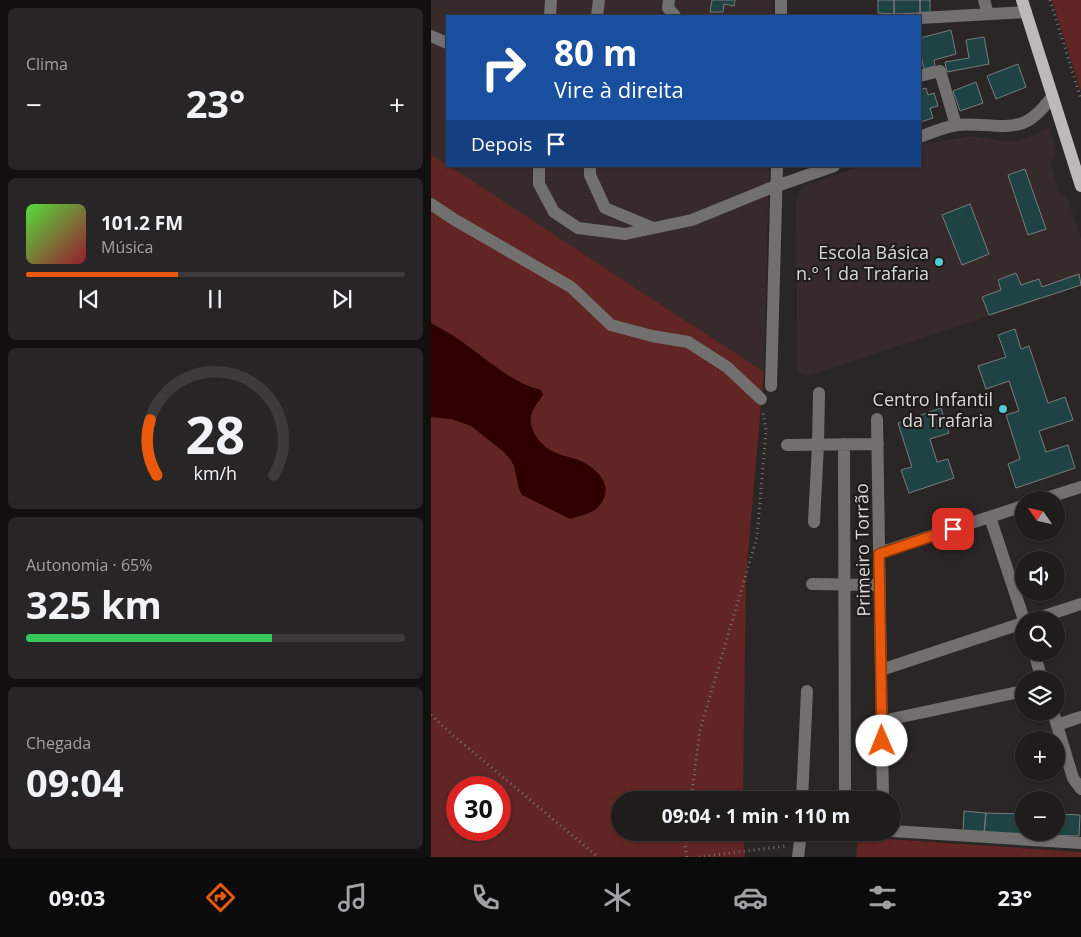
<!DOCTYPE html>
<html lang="pt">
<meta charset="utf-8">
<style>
body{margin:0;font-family:"Open Sans",sans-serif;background:#272525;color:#f1f3f6;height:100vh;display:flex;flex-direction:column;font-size:19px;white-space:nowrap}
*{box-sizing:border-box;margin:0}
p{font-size:16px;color:#a1a1a3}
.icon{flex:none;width:28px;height:28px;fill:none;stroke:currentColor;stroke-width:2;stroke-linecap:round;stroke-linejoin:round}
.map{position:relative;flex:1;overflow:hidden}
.panel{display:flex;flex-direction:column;gap:8px;padding:8px;background:#110f0f;width:431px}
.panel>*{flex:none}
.guide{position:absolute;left:15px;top:15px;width:475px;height:152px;border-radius:0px;box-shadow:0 1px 4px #0004,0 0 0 1px #3c3a3b;background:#1a4fa0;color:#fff;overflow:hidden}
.needle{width:32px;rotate:304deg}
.buttons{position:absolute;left:584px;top:491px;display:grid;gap:10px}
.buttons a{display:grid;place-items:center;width:50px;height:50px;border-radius:50%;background:#1f1c1c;box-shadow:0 1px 4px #0004,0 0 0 1px #3c3a3b;font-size:25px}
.speed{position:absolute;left:15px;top:776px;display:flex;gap:10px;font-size:25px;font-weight:700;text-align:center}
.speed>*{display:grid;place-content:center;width:65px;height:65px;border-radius:50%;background:#1f1c1c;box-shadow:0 1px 4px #0004,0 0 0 1px #3c3a3b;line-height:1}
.speed .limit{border:8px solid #d22;background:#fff;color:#111}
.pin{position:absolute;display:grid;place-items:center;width:42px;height:42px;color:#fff;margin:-21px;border-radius:10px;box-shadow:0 2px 8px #0006}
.me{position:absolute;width:55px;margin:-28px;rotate:359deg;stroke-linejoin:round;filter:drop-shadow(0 0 4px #0008)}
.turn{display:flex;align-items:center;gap:18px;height:105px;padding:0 25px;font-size:22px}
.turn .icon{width:65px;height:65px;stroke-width:2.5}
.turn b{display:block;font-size:35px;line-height:42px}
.then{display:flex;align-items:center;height:48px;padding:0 25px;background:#0003;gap:10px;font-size:19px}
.big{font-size:38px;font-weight:700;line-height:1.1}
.panel .card{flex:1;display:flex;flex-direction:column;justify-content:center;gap:8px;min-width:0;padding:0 18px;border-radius:8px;background:#272525}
.panel .dial{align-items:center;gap:0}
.dial svg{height:130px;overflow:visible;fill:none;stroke:#3c3a3b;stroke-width:7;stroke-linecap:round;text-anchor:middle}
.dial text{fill:#f1f3f6;stroke:none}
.song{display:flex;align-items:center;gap:15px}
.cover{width:60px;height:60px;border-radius:8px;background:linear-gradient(135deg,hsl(110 70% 55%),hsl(350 70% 35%))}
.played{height:5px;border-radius:2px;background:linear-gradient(90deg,#ea580c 40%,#3c3a3b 40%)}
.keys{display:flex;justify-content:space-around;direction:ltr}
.heat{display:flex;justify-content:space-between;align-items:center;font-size:28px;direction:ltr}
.charge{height:8px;border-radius:4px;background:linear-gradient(90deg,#34c759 65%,#3c3a3b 0)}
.trip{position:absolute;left:180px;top:791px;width:290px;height:50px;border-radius:25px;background:#1f1c1c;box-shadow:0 1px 4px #0004,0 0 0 1px #3c3a3b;font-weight:700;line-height:50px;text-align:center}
.dock{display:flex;height:80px;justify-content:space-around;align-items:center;background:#0c0b0b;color:#a1a1a3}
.dock .icon{width:35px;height:35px}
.dock .selected{color:#ea580c}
.dock b{font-size:22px;color:#f1f3f6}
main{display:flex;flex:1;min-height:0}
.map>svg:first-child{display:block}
.built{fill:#362b2a}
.green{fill:#612523;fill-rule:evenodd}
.water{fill:#300001}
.building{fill:#1f4344;stroke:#777b7b}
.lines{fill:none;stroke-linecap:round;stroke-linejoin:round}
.path{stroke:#787675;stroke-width:3;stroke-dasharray:1 4;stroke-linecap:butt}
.minor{stroke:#72706f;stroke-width:12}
.major{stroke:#bdb9b9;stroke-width:12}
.route-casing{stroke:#983908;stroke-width:12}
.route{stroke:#ea580c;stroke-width:9}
.poi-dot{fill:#51ccd2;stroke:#201c1c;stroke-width:2}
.labels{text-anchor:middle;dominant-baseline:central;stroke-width:4.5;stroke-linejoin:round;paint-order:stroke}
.poi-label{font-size:18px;fill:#d9d7d7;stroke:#201c1c;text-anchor:end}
.street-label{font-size:18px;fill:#d9d7d7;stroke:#201c1c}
</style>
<main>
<section class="panel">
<div class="card"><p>Clima</p>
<div class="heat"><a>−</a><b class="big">23°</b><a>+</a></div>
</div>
<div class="card">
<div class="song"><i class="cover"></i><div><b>101.2 FM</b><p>Música</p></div></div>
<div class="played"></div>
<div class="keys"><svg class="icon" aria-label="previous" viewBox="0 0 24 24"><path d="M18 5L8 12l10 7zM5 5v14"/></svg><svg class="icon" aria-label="pause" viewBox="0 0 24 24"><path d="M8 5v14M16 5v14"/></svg><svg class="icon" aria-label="next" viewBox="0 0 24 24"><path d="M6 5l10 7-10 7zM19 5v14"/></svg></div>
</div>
<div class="card dial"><svg viewBox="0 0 100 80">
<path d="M14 69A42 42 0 1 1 86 69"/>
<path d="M14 69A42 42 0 0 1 10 35" stroke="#ea580c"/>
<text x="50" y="56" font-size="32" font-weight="700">28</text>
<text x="50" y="72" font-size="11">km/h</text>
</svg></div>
<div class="card"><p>Autonomia · 65%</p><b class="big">325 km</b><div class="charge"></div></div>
<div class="card"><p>Chegada</p><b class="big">09:04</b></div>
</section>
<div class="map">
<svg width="650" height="857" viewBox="0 0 650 857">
<rect width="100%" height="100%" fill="#292625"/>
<path class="built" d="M0,0H341V16H16V165L0,154Z
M619,128L625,151L620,163L628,194L636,197L650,238V286L377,376L366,372L365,202L368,192L374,185L430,166H489V146L497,143L543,136L573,141H587Z
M18,166H338L333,372Z"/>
<path class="green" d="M621,0H650V91Z
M0,154L333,372L315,575L312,800H189V832L312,833L314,857H0ZM26,788H69V830H26Z
M427,837L650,852V857H425Z"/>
<path class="water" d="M0,323C10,329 21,334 30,341C56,359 79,382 110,390L112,395C108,401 102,408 100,415C97,430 110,446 123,452C132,456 143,458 152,462C170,471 184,490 167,507C161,514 147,516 139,519L91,495L88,489L83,466L79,459L73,452L40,426L20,419L0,417Z"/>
<path class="building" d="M281,0H304L303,6L293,4L292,12H279Z
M447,0H463V14L447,13Z
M463,0H489V13L463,14Z
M489,0H499V13H489Z
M520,30L525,54L503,60L504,66L493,69L489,52V38Z
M553,37L558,64L516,72L514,62L538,58L535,40Z
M587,64L595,87L565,99L556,76Z
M545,82L552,103L529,111L522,91Z
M495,88L497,95L503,93L507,106L499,108L502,118L489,122V90Z
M594,169L615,229L597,235L577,175Z
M539,204L558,254L531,265L511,215Z
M585,273L590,285L608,279L611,287L648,274L650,285L558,315L551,297L570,290L567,280Z
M584,329L590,349L598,346L617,403L634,397L642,420L608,431L615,452L637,445L644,468L585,488L577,464L589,459L575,415L588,411L578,381L555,389L547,366L575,357L567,335Z
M510,408L518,433L499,439L506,462L517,459L523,478L478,493L470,470L481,467L467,423Z
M533,811L555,813L553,833L532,832Z
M555,813L592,814V832H601V835L553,833Z
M625,814L649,815L648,836L601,835V832H625Z"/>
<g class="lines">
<path class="path" d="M619,0L650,99
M0,715L17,731L167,857
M260,800L269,730L326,537L335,430L332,413
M256,857L254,846L256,832
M268,857L355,846"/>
<path class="minor" d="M238,0L237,8L244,16
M553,0L557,14
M119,16L120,0
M166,16L168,0
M350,16V0
M489,18L595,12
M0,36L16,43
M489,76L509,71L525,125
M489,137C501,132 514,127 526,125C547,122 572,130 592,123C604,118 613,107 621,97
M108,166V184L123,212L147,228L194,234L261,220L337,189L403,166
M159,166V175L174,208L222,228
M0,204L24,220L140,287L180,325L221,336L257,342L296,367L330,399
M340,386L346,166
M446,419L452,800
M413,444L414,800
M356,445L447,444
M609,500L650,487
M559,517L593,620
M383,522L387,445L388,393
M448,553L592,506
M381,584L449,585
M601,620L650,604
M603,652L611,680
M450,670L592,623
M622,712L642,778L650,789
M451,721L592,691
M626,725L650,717
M371,800L376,691
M461,831L650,843
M367,857L370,832"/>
<path class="major" d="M591,0L650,186"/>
</g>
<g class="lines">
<defs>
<path id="route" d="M451,741L448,554L522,529"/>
</defs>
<use href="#route" class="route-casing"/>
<use href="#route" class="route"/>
</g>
<g class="poi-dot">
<circle cx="508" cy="262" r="5"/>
<circle cx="572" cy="409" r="5"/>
</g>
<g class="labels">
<g class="poi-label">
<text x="498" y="252">Escola Básica<tspan x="498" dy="21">n.º 1 da Trafaria</tspan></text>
<text x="562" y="399">Centro Infantil<tspan x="562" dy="21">da Trafaria</tspan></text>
</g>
<g class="street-label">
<text transform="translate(431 550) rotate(-91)">Primeiro Torrão</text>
</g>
</g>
</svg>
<div class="buttons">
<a><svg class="needle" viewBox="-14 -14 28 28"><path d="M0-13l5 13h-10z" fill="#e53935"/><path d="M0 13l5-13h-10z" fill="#a1a1a3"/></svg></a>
<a><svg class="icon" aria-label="sound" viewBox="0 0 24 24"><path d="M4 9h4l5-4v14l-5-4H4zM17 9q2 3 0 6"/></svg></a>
<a><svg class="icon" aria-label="search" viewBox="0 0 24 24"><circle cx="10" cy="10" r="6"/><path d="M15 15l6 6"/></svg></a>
<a><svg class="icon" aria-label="layers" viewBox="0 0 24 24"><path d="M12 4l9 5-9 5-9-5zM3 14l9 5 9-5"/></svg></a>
<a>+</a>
<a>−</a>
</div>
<div class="speed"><div class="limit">30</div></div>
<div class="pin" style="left:522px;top:529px;background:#d93025"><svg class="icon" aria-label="arrive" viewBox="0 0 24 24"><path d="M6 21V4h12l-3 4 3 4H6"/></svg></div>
<svg class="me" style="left:451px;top:741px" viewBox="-20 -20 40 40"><circle r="19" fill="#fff"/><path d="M0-13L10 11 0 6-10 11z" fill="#ea580c"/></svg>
<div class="trip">09:04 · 1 min · 110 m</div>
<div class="guide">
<div class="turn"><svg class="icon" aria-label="right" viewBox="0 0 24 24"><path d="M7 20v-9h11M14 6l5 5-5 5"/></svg><div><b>80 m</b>Vire à direita</div></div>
<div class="then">Depois<svg class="icon" aria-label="arrive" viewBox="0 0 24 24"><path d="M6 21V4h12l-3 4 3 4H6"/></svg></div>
</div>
</div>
</main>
<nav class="dock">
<b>09:03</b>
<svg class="icon selected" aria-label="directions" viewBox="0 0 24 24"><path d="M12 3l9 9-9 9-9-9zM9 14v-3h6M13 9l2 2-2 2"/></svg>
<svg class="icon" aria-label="music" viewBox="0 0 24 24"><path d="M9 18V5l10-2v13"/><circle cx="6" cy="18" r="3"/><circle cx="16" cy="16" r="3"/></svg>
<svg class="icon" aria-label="phone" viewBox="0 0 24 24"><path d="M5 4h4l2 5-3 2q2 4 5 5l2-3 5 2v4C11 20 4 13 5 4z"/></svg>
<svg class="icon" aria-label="climate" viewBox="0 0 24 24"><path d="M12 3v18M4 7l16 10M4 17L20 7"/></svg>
<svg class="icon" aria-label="car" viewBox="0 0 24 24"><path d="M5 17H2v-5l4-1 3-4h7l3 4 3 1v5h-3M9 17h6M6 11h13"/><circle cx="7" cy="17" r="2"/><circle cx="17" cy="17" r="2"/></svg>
<svg class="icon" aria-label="filters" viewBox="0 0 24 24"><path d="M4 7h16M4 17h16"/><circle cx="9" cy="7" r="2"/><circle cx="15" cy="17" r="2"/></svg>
<b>23°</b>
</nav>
